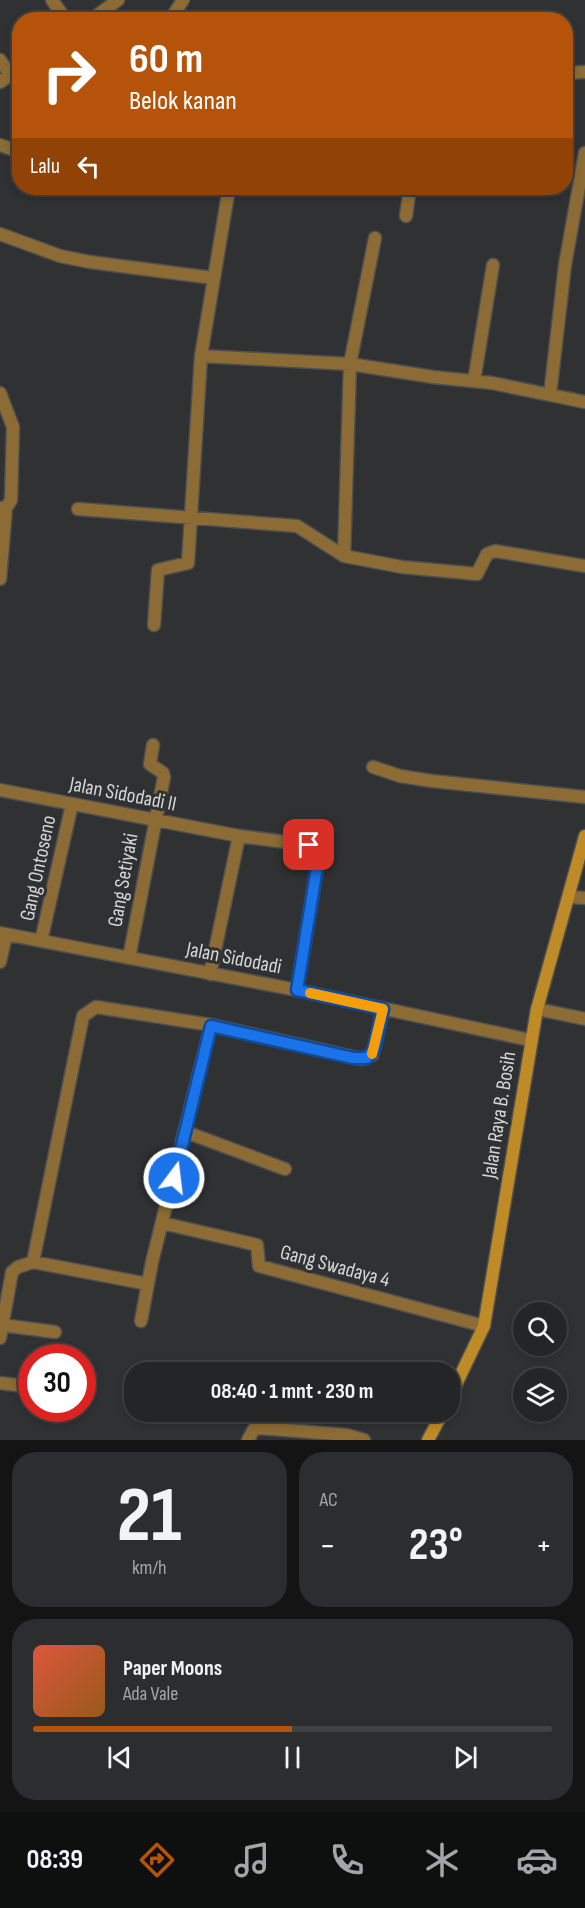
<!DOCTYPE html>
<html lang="id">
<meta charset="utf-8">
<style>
body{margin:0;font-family:"Sofia Sans Condensed",sans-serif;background:#2c2d2e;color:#f1f3f6;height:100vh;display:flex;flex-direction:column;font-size:22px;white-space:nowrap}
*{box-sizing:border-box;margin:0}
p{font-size:20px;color:#a3a5a7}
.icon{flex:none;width:33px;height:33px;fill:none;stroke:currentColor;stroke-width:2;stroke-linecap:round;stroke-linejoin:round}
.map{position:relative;height:1440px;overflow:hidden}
.side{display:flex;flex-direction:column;gap:12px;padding:12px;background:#141415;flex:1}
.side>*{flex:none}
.banner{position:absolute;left:12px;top:12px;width:561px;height:183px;border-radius:24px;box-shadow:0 3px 9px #0003,0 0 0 2px #414243;background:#b45309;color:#fff;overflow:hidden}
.controls{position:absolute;left:513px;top:1302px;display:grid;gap:12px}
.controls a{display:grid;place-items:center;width:54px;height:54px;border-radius:50%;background:#242526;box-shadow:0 3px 9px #0003,0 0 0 2px #414243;font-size:30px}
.speed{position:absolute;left:18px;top:1344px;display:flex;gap:12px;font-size:30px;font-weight:700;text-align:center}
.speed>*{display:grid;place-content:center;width:78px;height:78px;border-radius:50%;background:#242526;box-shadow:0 3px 9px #0003,0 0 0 2px #414243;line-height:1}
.speed .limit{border:9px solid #d22;background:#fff;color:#111}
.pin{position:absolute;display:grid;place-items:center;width:51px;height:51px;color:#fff;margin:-26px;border-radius:12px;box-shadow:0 3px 9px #0006}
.me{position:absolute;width:66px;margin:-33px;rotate:15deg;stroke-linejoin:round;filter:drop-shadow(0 0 4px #0008)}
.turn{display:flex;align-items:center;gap:21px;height:126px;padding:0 18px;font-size:27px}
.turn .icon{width:78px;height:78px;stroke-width:2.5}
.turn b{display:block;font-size:42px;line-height:51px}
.then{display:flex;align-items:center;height:57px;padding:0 18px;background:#0003;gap:12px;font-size:22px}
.big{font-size:45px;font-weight:700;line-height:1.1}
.side .widget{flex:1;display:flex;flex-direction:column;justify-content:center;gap:9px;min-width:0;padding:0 21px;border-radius:24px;background:#2c2d2e}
.side .dial{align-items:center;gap:0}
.dial b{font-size:78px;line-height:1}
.song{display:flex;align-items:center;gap:18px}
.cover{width:72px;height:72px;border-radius:9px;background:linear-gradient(135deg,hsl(10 70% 55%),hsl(30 70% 35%))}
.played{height:6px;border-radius:3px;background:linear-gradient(90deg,#b45309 50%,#414243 50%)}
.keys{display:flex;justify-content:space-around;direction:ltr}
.heat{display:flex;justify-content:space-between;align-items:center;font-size:33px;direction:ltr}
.side .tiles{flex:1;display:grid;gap:12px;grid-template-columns:1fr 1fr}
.widget:last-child{grid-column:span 2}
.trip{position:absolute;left:124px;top:1362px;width:336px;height:60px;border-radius:24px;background:#242526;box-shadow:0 3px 9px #0003,0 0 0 2px #414243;font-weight:700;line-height:60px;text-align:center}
.dock{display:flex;height:96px;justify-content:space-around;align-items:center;background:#0e0f0f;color:#a3a5a7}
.dock .icon{width:42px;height:42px}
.dock .selected{color:#b45309}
.dock b{font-size:27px;color:#f1f3f6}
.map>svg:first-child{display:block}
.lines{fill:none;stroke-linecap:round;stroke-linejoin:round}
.minor-casing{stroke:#4e4f51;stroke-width:15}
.secondary-casing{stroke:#4e4f51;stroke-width:15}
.minor{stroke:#8c6c34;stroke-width:12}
.secondary{stroke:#bf8b26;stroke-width:12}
.route-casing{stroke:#114b97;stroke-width:15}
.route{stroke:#1a73e8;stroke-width:10}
.slow{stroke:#f59e0b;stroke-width:10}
.labels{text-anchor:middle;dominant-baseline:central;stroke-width:6;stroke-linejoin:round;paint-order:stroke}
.street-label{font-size:21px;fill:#d6d6d8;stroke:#303133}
</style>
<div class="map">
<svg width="585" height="1440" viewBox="0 0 585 1440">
<rect width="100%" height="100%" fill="#303133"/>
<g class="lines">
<defs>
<path id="minor" d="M52,0L66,20
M91,20L118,0
M170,20L183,0
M0,60L10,74
M566,73L585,72
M0,82L20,68
M0,145L20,152
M406,216L410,188
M0,234L60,256L90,262L213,278
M201,356L350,364L433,377L492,383L585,402
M474,381L493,265
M0,393L13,427L11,500L6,508H0
M550,395L565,265L585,153
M78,509L297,526L344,556L402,567L477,574L487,554L495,551L585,566
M344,556L350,364L375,238
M0,579L6,508
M154,625L158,570L188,563L201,356L229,188
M373,767L400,776L432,781L585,797
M0,790L239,836L309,845L318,853V861L297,990
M569,897L585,898
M0,933L297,990L530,1040
M41,941L72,804
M129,958L164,777L163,773L150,764L153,745
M0,962L6,935
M210,974L239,836
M537,1009L585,1019
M186,1132L285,1169
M162,1223L257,1245L259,1266L484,1326
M33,1262L148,1284
M141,1321L152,1262L211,1025
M2,1325L55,1332
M0,1338L12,1272L18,1267L33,1262L83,1016L96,1007L211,1025L362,1059L372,1055L374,1049L383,1009
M0,1383L32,1387
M248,1440L254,1429L260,1428L347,1435L364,1440"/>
<path id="secondary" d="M450,1397L484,1326L537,1009L585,836
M428,1440L443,1412"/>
</defs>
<use href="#minor" class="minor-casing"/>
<use href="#secondary" class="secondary-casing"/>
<use href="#minor" class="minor"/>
<use href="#secondary" class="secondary"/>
</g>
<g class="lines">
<defs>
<path id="route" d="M174,1178L211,1026L353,1058H367L374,1049L383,1009L297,990L318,861V853L309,845"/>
</defs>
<use href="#route" class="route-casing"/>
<use href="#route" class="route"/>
<path class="slow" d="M310,993L383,1009L372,1054"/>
</g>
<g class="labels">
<g class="street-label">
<text transform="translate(123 794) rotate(11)">Jalan Sidodadi II</text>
<text transform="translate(38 868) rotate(-78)">Gang Ontoseno</text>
<text transform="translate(123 880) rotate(-80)">Gang Setiyaki</text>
<text transform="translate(234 958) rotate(11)">Jalan Sidodadi</text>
<text transform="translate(499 1115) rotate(-81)">Jalan Raya B. Bosih</text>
<text transform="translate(335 1266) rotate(15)">Gang Swadaya 4</text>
</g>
</g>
</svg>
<div class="controls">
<a><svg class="icon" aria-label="search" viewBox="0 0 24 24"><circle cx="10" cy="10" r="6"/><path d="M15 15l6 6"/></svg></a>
<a><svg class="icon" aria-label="layers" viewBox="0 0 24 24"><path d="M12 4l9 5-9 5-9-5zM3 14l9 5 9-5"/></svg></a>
</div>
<div class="speed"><div class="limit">30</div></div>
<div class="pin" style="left:309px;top:845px;background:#d93025"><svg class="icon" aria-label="arrive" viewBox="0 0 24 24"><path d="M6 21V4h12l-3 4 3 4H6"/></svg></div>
<svg class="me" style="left:174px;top:1178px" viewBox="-20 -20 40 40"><circle r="17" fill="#1a73e8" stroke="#fff" stroke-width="3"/><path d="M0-11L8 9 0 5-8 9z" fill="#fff"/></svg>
<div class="trip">08:40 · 1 mnt · 230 m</div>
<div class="banner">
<div class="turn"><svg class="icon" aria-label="right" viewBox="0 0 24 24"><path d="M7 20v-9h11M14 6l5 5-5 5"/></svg><div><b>60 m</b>Belok kanan</div></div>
<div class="then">Lalu<svg class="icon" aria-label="left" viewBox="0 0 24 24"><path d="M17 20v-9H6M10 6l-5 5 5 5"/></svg></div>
</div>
</div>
<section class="side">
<div class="tiles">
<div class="widget dial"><b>21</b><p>km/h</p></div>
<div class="widget"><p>AC</p>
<div class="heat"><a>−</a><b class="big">23°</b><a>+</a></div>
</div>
<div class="widget">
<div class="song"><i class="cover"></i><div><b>Paper Moons</b><p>Ada Vale</p></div></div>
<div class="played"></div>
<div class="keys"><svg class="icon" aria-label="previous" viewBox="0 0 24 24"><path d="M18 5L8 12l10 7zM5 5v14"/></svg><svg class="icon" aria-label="pause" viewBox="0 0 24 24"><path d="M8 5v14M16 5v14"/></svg><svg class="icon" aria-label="next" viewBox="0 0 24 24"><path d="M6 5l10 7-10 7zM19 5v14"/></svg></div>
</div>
</div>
</section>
<nav class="dock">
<b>08:39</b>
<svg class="icon selected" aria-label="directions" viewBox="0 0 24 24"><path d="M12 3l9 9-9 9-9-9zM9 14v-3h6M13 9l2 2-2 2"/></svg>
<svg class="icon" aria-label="music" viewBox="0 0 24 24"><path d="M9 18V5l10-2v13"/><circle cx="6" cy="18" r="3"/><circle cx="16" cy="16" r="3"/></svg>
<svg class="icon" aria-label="phone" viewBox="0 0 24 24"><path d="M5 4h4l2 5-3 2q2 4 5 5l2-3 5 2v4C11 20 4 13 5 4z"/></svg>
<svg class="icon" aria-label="climate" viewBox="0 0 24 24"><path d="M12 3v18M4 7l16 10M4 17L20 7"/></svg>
<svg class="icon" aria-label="car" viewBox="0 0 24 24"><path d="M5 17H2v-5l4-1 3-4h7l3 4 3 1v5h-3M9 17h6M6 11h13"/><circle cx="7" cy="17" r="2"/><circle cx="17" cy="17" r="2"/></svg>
</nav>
